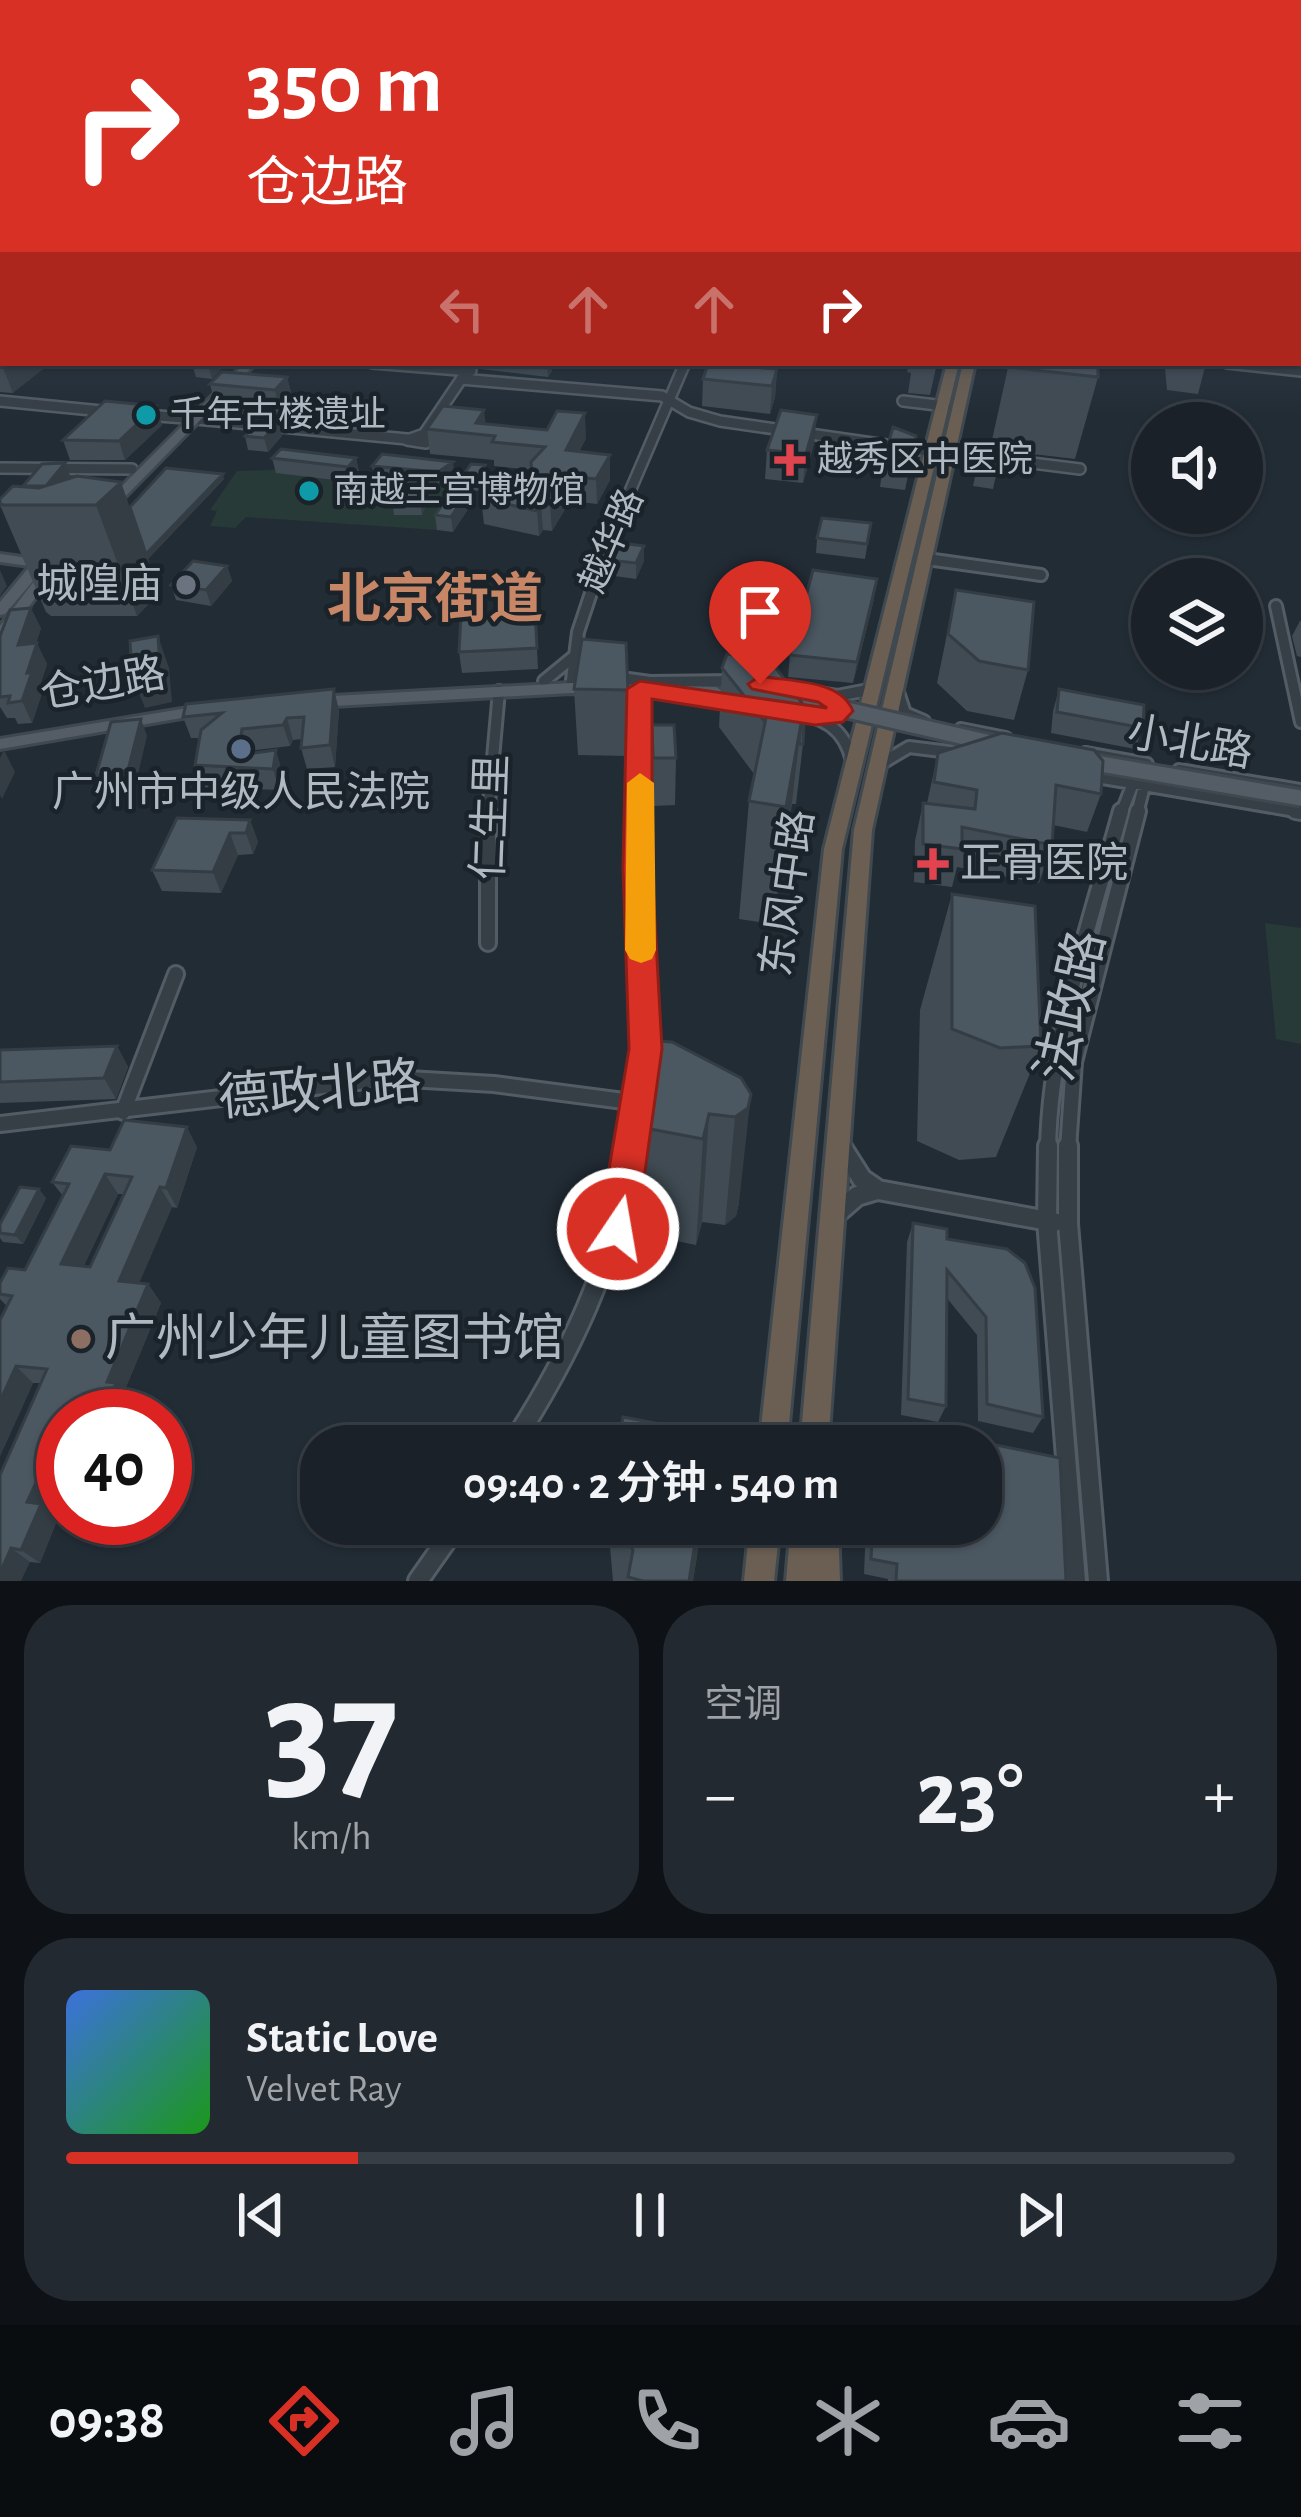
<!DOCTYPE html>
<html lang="zh">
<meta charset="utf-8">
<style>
body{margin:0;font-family:"Alegreya Sans","Noto Sans SC",sans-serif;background:#232930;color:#f1f3f6;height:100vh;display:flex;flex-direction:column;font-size:45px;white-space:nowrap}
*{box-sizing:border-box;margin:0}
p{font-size:39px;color:#9fa3a8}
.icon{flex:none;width:66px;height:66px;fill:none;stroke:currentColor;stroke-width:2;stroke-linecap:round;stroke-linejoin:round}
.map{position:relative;height:1581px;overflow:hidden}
.sheet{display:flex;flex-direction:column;gap:24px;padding:24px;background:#0e1216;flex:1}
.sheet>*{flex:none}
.banner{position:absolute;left:0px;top:0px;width:1302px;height:366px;box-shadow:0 3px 9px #0004,0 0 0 3px #383e45;background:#d93025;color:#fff;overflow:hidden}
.buttons{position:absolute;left:1131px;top:402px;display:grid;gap:24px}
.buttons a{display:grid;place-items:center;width:132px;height:132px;border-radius:50%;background:#1a2128;box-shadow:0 3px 9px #0004,0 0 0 3px #383e45;font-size:60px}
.speed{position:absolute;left:36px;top:1389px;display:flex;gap:24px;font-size:60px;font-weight:700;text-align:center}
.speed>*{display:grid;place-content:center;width:156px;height:156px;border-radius:50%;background:#1a2128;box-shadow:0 3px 9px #0004,0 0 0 3px #383e45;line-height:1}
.speed .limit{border:18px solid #d22;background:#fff;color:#111}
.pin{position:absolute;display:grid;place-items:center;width:102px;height:102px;color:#fff;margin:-123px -51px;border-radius:50% 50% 50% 0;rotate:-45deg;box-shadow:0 0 12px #0007}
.pin .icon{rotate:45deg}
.me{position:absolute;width:132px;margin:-66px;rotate:12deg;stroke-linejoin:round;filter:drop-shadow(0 0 9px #0008)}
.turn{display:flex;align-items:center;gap:42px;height:252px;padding:0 48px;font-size:54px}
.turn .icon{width:156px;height:156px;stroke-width:2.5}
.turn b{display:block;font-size:84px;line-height:102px}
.lanes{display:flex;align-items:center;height:114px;padding:0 48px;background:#0003;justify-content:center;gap:60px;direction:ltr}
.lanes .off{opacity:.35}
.big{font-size:90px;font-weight:600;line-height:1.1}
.sheet .tile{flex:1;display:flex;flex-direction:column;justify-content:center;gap:18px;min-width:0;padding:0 42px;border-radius:48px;background:#232930}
.sheet .dial{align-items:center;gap:0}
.dial b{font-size:156px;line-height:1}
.song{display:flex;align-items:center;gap:36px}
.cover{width:144px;height:144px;border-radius:18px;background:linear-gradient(135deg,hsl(220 70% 55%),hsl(120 70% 35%))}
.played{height:12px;border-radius:6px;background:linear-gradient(90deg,#d93025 25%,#383e45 25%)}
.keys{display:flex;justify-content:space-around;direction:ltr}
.heat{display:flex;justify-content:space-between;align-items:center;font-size:66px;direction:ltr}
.sheet .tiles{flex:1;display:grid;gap:24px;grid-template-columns:1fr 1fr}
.tile:last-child{grid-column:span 2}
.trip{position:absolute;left:300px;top:1425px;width:702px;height:120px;border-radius:48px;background:#1a2128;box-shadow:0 3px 9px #0004,0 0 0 3px #383e45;font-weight:600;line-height:120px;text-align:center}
.tab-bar{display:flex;height:192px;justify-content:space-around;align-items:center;background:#0a0d10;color:#9fa3a8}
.tab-bar .icon{width:84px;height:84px}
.tab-bar .current{color:#d93025}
.tab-bar b{font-size:54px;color:#f1f3f6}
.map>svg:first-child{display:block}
.green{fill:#273a38}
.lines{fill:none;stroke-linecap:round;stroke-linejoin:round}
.minor-far3-casing{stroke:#535c64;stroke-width:14}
.minor-far2-casing{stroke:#535c64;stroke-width:16}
.minor-far1-casing{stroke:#535c64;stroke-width:20}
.minor-casing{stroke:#535c64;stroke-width:24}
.major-casing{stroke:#3f474f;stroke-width:6}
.highway-casing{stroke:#404950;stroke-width:6}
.minor-far3{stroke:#363e46;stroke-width:9}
.minor-far2{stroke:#363e46;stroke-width:10}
.minor-far1{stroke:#363e46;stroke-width:14}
.minor{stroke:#363e46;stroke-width:18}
.major{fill:#545d66;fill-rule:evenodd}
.highway{fill:#6b5f53;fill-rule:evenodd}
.major-bridge-casing{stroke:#3f474f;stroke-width:21;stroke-linecap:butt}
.major-bridge{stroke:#545d66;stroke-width:15}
.wall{fill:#404b53;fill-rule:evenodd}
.shaded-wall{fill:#343d44}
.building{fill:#4b5761;stroke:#343d44;stroke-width:3;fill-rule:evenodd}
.route{fill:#d93025;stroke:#8d1f18;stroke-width:3}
.slow{fill:#f59e0b}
.culture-dot{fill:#0f9aa8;stroke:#1b232a;stroke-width:4.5}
.health-dot{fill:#e0444e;stroke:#1b232a;stroke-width:4.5}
.worship-dot{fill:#6b7280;stroke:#1b232a;stroke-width:4.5}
.service-dot{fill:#5c6f8a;stroke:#1b232a;stroke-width:4.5}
.education-dot{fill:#8d6e63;stroke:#1b232a;stroke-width:4.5}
.labels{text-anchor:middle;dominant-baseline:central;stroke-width:9;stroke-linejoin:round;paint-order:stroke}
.far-poi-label{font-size:36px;fill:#b0b9c2;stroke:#1b232a;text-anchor:start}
.far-street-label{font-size:36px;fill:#b0b9c2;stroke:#1b232a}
.poi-label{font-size:42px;fill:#b0b9c2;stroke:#1b232a;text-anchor:end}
.street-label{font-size:42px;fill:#b0b9c2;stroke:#1b232a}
.near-street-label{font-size:51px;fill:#b0b9c2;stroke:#1b232a}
.near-poi-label{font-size:51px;fill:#b0b9c2;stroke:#1b232a;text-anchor:start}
.district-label{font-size:54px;font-weight:bold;fill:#c78666;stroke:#1b232a}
</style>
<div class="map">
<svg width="1301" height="1581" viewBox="0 0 1301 1581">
<rect width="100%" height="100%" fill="#222c35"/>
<path class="green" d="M284,463L363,471L362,476L375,480L468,486L437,530L246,517L235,528L210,526L217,511L210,510L237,471L273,470Z
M1265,923L1301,928V1044L1276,1039Z"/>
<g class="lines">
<defs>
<path id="minor-far3" d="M372,363L471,371
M1227,363L1301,371
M461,379L662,396L689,412L720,421L935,452
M0,401L112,412
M903,401L945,406
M145,415L185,418
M196,419L407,439
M424,434L464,375
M424,434L431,438L426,443L407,440Z
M952,453L1080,469
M0,468L132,469
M603,554L685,363"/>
<path id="minor-far2" d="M927,559L1041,575
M1276,606L1301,722
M614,677L650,682L737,681
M544,681L572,658
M775,686L837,696L873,689
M571,688L578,632L605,551
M897,689L905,713L924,721
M678,695L735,702
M791,711C823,718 844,727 852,761
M961,729L1006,738
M1085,753L1147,764
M877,766L909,747L958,753
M1179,770L1301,790
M1091,776L1301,812
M488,814L499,691
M638,814L639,689L646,690
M1121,814L1141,763
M1137,814L1144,786L1141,764"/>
<path id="minor-far1" d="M488,811V943
M638,811L644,1063
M1295,811L1301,812
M123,1112L176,974
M0,1124L391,1078L494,1084L639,1103
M1048,1149C1050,1034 1091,921 1121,811
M1068,1149L1074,1062L1138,811"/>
<path id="minor" d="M841,1146L862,1179L878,1190L1054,1222
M1048,1146L1047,1221L1076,1581
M1068,1146V1224L1098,1581
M834,1216L857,1196L877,1190
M511,1446C571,1354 613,1264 632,1155
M418,1581L458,1524"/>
<path id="major" d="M1299,218H1301V222H1299Z
M245,363H256L116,506H108V500Z
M44,553L51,557L48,561L56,570L5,639L0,640V626L44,568L5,614L0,615V602L30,566L0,562V554L36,559Z
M571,683L716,687L724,692L716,697L571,693L315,707L307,702L315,697Z
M206,705L211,707L214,710L211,713L0,749V739Z"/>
<path id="highway" d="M947,363H959L842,849L787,1446H759L824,849Z
M963,363H975L872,830L828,1446H800L854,830Z
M750,1524H780L774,1581H744Z
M791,1524H838L840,1581H786Z"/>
</defs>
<use href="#minor-far3" class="minor-far3-casing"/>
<use href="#minor-far2" class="minor-far2-casing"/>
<use href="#minor-far1" class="minor-far1-casing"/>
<use href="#minor" class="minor-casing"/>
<use href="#major" class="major-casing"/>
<use href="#highway" class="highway-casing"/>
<use href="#minor-far3" class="minor-far3"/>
<use href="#minor-far2" class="minor-far2"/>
<use href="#minor-far1" class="minor-far1"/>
<use href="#minor" class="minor"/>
<use href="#major" class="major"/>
<use href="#highway" class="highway"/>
<defs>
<path id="major-bridge" d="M778,694L999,745
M1083,761L1301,798"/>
</defs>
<use href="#major-bridge" class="major-bridge-casing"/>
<use href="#major-bridge" class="major-bridge"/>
</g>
<path class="wall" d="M0,196H3V220H0Z
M0,250L13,393L0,392Z
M184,363H227L212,379L196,377L193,367L185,366Z
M479,363H551L552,371L548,377L480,369Z
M909,363H937L930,395L908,393L911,373L907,372Z
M1009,363L1098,377L1075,459L990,449Z
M1166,363H1206L1198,394L1167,390L1165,368Z
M777,369L775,397L770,414L702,406L703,379Z
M287,377L294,404L281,418L217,412L210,384Z
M279,422L282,436L268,452L248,450L245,436Z
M486,424L586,438L579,452L610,455V480L597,504L570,501L552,531L543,530L539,536L484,524L481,498L532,477V470L494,466V460L430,454L427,429Z
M162,425L125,460H70L63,440Z
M916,436L905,490L880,487L884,458Z
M814,444L803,483L765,479L767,450Z
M981,451L1001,453L993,489L973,486Z
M382,454L455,477L440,487L375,480L372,466Z
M272,458H356L359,472L351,482L276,473Z
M485,465L487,480L480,491L470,490L472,503L453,532L437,530L435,515L465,488L464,474Z
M71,478L130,507L224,479L148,559L160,592L137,616H51L46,612L0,505V499L24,487Z
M425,487L427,502L422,515H394L392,500Z
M871,523L865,559L816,553L817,538Z
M607,560L644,561L636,579L607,575Z
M227,566L232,581L211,606L176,600L171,585Z
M956,590L1028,670L1014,720L967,711L937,683Z
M874,599L853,683L788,677L790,655Z
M535,611L538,669L462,673L459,652Z
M1300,621H1301V657L1297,656L1292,636Z
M41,628L36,643L47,664L39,688L42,693L32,723L18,724L15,718H7L0,707V636Z
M626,643L629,756L578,755L574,689Z
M722,668L803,744L796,804H792L773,924L739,919L749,801L754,774L719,727Z
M1059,689L1143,728L1135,749L1051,733L1053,711Z
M186,704L339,710L335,767L307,769L301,748L302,739L293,740L290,746L248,751V753L282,771L279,790L203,787L195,765L200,738H191L183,717Z
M652,725L676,758L675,805L653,806Z
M938,753L1101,794L1087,832L1053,825L1052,845L1039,883L957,867L952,887L914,882L915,841L923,803H927Z
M250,820L258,842L253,854L238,855L221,893L162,891L152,870Z
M952,894L1041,1046L996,1157L959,1160L917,1141L920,1010Z
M117,1046L128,1067L116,1099L0,1103V1050Z
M741,1078L739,1203L736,1216L725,1225L702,1222L696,1245L631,1232L629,1125Z
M197,1147L177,1208L172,1207L139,1283L148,1284L161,1303L124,1392L131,1399L63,1416V1492L56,1491L48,1510L58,1518L40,1563L30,1562L0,1581L41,1383H33L0,1456V1320L7,1306L0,1299V1283L25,1270L63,1196L52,1182L110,1150ZM118,1194H124L90,1267H83Z
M46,1198L23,1244L3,1242L0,1238V1224Z
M913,1223L947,1239L1043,1417L1033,1433L978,1421L977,1335L946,1297V1406L938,1422L901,1415L907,1242Z
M902,1426L1060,1458L1066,1581H888V1579L864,1574L866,1524H981V1446H872L877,1433L897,1437Z
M608,1524H702L693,1581H613Z"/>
<path class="shaded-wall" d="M3,267V307L0,309V269Z
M3,348V363H51L13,393L0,360V350Z
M208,363H227L212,379Z
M547,363H551L552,371L548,377Z
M777,369L775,397L770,414L772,386Z
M287,377L294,404L281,418L275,390Z
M156,406L162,425L125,460L119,441Z
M484,410L487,434L476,423Z
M585,413L586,438L568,475L566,450Z
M817,415L814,444L803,483L806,454Z
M279,422L282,436L268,452L264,438Z
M610,455V480L597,504L596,479Z
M356,458L359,472L351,482L348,467Z
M453,462L455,477L440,487L438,472Z
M65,463L71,478L46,486Z
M485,465L487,480L480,491L478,476Z
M223,474L224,479L148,559L160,592L137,616L96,505L121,482L146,554Z
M568,476L570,501L552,531L550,505Z
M425,487L427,502L422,515L420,500Z
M470,488L472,503L453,532L451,517Z
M541,504L543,530L539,536L537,511Z
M644,546V561L636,579V563Z
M227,566L232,581L211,606L206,590Z
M0,570L7,586L0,596Z
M877,579L874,599L853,683L857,662Z
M31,608L41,628L28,666L18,645Z
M158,636L169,668L172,702L145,708L132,676Z
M37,643L47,664L39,688L42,693L32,723L22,701L27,673Z
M334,689L339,710L335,767L330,745Z
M287,718L293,740L290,746L283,725Z
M802,718L788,835L773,924L786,807Z
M141,719L147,736L135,787L103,791L96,775Z
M242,729L248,751L246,767L238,755Z
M4,750L15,772L2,799L0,795V758Z
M276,750L282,771L279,790L273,769Z
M250,820L258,842L253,854L246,833Z
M230,833L238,855L221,893L213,872Z
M117,1046L128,1067L116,1099L104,1078Z
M751,1094L739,1203L736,1216L725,1225L735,1117Z
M709,1114L702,1222L696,1245L703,1139Z
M187,1127L197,1147L177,1208L166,1188Z
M105,1174L118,1194L76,1283L61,1264Z
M160,1187L172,1207L132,1299L119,1281Z
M39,1189L46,1198L23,1244L15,1235Z
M148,1284L161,1303L124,1392L131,1399L124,1416H102L107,1382Z
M16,1366L33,1383L0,1456V1401Z
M39,1476L56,1491L48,1510L58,1518L40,1563L21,1550L27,1502Z
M698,1524H702L693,1581H689Z
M11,1548L30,1562L21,1581H0V1573Z"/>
<path class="building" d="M0,250H3V267L0,269Z
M0,303H3V348L0,350Z
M1009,363H1098V377L1008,367Z
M1176,363H1206L1207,366Z
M708,364L777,369L772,386L703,379Z
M222,372L287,377L275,390L210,384Z
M105,401L156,406L119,441L63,440Z
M443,406L484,410L476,423L547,430L557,411L585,413L566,450L610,455L596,479L568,476L550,505L541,504L537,511L481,498L498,474L532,477L531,462L545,447L492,442L495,436L427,429Z
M781,410L817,415L806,454L767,450Z
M259,420L279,422L264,438L245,436Z
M893,427L916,436L910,461L884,458Z
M281,449L356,458L348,467L272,458Z
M981,451L1001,453L997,474L976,471Z
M382,454L453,462L438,472L372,466Z
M65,463L46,486H23L42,464Z
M471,464L485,465L478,476L464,474Z
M166,468L223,474L146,554L130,507Z
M77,476L121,482L96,505H3L0,503V499L13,486L39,488Z
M397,487H425L420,500H392Z
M454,488H470L451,517L435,515Z
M822,518L871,523L867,544L817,538Z
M613,542L644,546L636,563L607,560Z
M193,561L227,566L206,590L171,585Z
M813,570L877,579L857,662L790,655Z
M956,590L1034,602L1028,670L979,661L948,634Z
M31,608L18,645L37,643L27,673L32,672L22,701L8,703L10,696L0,697V636L10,610Z
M535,611L537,648L459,652L461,615Z
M158,636L160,670L132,676L130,641Z
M582,639L626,643L628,690L574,689Z
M727,654L770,660L805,707L803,744H799L802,718L767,713L765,722L722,668Z
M334,689L330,745L301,748L304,717L287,718L283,725L242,729L238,755L276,750L273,769L195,765L201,730L222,713L183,717L186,704Z
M1059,689L1144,705L1143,728L1057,712Z
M767,713L802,718L786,807L749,801Z
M141,719L128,770L96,775L111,722Z
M652,725H674L676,758H653Z
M1002,733L1094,750L1103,761L1101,794L1056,785L1052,845L962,827V849L923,844V803L975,809L977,790L934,782L938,753Z
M177,818L250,820L246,833H230L213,872L152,870Z
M952,894L1035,906L1041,1046L1000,1048L952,1029Z
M656,1041L672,1042L741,1078L751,1094L748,1108L735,1117L709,1114L703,1139L629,1125L646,1047Z
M117,1046L104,1078L0,1082V1050Z
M124,1120L187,1127L166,1188L160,1187L119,1281L148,1284L107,1382L116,1383L102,1416H63V1479L39,1476L27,1502L41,1504L21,1550L11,1548L0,1573V1475L47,1369L16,1366L0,1401V1320L12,1296L0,1294V1283L8,1268L25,1270L69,1184L52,1182L71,1146L110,1150ZM105,1174L132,1177L90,1267L61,1264Z
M20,1187L39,1189L15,1235L0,1233V1224Z
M913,1223L947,1229V1239L1007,1249L1025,1263L1035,1288L1043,1417L987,1404L986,1317L947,1270L946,1406L908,1399Z
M623,1417L693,1430L702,1446H618Z
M902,1426L1060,1458L1066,1581H896L897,1564L871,1559L873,1524H981V1446H877V1433L902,1438Z
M615,1524H698L689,1581H643L628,1577L633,1550Z"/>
<linearGradient id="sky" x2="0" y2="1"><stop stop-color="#13181d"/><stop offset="0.47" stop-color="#3e4b5c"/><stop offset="1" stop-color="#3e4b5c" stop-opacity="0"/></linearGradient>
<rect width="1301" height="417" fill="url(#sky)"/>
<path class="route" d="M760,676C791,682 840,679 853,711L843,722L815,725L652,699V867L662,1049L637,1229L631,1242L618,1247L604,1242L599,1229L629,1049L623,867L627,689L640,681L827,708L818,702L752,689L748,684Z"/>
<path class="slow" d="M640,773L654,783L656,950L652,959L641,963L630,959L625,950L627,783Z"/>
<g class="culture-dot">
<circle cx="146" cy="415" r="12"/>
<circle cx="309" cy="491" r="12"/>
</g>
<g class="health-dot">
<path d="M784 442h12v12h12v12h-12v12h-12v-12h-12v-12h12z"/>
<path d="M927 846h12v12h12v12h-12v12h-12v-12h-12v-12h12z"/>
</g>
<circle class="worship-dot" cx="186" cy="585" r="12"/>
<circle class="service-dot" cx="241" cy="749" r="12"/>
<circle class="education-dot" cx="81" cy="1339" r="12"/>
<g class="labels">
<g class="far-poi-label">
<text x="170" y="415">千年古楼遗址</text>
<text x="817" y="460">越秀区中医院</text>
<text x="333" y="491">南越王宫博物馆</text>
</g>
<g class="far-street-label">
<text transform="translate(612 541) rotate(-67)">越华路</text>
</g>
<g class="poi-label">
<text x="162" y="585">城隍庙</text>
<text x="241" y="793" text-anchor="middle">广州市中级人民法院</text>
<text x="960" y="864" text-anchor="start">正骨医院</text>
</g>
<g class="street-label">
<text transform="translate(103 684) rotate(-10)">仓边路</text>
<text transform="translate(1190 743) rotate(10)">小北路</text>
<text transform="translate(491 817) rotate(-88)">仁生里</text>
<text transform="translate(788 893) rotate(-82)">东风中路</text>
</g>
<g class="near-street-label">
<text transform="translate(1072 1006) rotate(-77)">法政路</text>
<text transform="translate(320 1091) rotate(-5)">德政北路</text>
</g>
<g class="near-poi-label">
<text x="105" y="1339">广州少年儿童图书馆</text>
</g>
<g class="district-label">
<text x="435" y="601">北京街道</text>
</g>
</g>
</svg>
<div class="buttons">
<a><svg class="icon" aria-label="sound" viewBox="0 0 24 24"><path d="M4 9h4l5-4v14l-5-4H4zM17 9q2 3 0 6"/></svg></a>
<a><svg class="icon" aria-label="layers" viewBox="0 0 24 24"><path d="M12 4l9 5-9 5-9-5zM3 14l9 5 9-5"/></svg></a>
</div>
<div class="speed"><div class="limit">40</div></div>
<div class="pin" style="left:760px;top:684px;background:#d93025"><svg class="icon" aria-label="arrive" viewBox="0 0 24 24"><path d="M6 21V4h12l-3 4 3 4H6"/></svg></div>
<svg class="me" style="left:618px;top:1229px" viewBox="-20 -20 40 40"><circle r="17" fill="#d93025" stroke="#fff" stroke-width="3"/><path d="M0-11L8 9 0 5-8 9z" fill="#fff"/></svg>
<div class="trip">09:40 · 2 分钟 · 540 m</div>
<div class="banner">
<div class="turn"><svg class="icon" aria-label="right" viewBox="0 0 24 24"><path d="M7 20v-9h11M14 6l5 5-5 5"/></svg><div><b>350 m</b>仓边路</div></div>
<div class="lanes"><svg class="icon off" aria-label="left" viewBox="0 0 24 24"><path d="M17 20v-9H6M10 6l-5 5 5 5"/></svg><svg class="icon off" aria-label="ahead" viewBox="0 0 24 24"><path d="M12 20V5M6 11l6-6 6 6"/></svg><svg class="icon off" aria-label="ahead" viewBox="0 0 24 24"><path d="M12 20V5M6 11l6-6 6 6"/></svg><svg class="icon" aria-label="right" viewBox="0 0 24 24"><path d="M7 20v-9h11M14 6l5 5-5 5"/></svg></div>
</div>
</div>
<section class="sheet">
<div class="tiles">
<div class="tile dial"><b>37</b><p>km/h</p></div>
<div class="tile"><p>空调</p>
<div class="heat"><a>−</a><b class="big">23°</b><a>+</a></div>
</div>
<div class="tile">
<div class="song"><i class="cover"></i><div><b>Static Love</b><p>Velvet Ray</p></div></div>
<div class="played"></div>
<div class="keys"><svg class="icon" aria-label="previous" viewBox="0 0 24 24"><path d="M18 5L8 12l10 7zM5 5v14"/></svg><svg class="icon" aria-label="pause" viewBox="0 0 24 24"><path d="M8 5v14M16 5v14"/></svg><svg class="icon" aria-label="next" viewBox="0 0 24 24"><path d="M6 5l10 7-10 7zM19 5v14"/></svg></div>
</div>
</div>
</section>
<nav class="tab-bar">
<b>09:38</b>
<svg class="icon current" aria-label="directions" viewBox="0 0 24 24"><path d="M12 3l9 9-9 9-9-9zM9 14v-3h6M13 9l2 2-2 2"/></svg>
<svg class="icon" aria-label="music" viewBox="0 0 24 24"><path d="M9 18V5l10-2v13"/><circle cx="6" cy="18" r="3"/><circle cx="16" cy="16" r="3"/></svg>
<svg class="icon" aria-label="phone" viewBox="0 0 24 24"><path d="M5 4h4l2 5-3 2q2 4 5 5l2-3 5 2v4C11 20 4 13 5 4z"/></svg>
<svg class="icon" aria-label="climate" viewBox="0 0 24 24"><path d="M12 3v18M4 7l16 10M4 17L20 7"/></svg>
<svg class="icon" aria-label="car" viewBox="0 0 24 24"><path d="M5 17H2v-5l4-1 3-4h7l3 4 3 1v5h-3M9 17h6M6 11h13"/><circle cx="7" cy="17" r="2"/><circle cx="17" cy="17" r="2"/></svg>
<svg class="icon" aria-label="filters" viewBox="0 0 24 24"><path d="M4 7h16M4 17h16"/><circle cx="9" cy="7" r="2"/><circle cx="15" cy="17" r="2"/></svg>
</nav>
